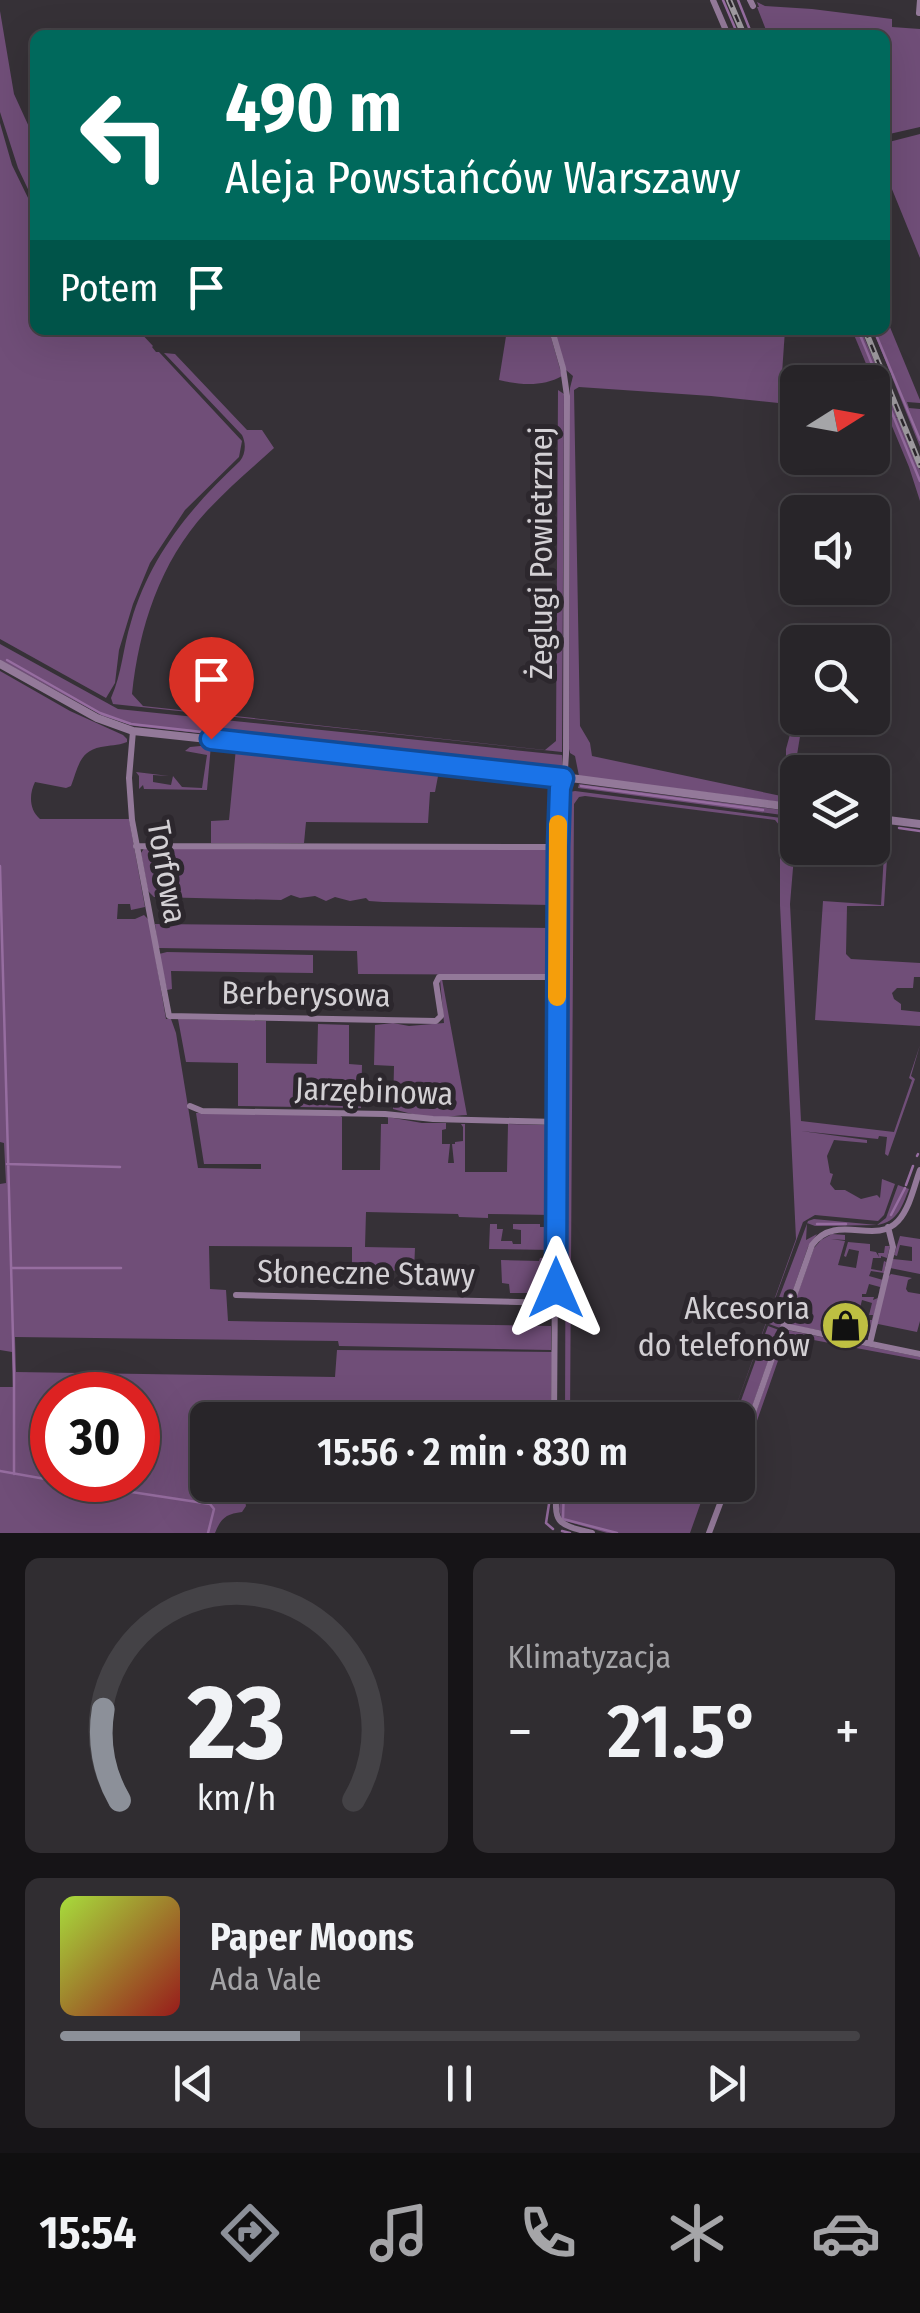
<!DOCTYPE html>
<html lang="pl">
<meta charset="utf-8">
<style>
body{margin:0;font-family:"Fira Sans Condensed",sans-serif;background:#302d31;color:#f1f3f6;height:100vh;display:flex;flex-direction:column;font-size:38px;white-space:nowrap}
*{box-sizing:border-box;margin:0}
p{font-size:32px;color:#a5a5a8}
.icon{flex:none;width:55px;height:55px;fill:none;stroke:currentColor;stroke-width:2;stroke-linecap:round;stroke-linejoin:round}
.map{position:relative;height:1533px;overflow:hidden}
.sheet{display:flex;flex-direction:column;gap:25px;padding:25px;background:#161417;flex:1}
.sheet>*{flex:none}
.guide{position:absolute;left:30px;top:30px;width:860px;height:305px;border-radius:15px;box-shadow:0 10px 40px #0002,0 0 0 2px #444246;background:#00695c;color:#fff;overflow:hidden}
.needle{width:65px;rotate:79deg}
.buttons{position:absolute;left:780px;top:365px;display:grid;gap:20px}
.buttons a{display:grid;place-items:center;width:110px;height:110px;border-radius:15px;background:#282529;box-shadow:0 10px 40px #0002,0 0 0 2px #444246;font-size:50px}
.speed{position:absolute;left:30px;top:1372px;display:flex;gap:20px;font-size:50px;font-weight:700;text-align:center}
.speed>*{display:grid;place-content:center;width:130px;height:130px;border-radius:50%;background:#282529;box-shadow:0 10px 40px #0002,0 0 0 2px #444246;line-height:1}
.speed .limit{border:15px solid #d22;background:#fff;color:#111}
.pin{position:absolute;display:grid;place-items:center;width:85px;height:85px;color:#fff;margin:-102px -42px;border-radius:50% 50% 50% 0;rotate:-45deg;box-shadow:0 0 10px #0007}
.pin .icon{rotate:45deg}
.me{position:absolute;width:110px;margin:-55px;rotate:0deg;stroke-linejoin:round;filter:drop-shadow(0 0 8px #0008)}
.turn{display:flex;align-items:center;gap:35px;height:210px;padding:0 30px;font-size:45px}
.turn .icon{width:130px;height:130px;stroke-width:2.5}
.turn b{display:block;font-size:70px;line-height:85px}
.then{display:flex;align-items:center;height:95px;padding:0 30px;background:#0003;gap:20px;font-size:38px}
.big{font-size:75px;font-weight:600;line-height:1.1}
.sheet .widget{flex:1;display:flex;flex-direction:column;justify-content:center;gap:15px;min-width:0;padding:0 35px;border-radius:15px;background:#302d31}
.sheet .dial{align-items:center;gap:0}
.dial svg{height:260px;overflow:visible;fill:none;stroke:#444246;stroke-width:7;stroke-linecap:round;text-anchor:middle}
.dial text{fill:#f1f3f6;stroke:none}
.song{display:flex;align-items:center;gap:30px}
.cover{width:120px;height:120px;border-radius:15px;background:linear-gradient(135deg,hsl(80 70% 55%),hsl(0 70% 35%))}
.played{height:10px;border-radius:5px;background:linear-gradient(90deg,#8c9099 30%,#444246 30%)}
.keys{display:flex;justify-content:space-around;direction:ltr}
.heat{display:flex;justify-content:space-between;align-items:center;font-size:55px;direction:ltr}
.sheet .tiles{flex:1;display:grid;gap:25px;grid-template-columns:1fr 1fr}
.widget:last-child{grid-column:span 2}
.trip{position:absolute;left:190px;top:1402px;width:565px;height:100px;border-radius:15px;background:#282529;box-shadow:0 10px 40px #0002,0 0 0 2px #444246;font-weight:600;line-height:100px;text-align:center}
.tab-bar{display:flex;height:160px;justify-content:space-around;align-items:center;background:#100f10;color:#a5a5a8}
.tab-bar .icon{width:70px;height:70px}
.tab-bar .current{color:#8c9099}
.tab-bar b{font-size:45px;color:#f1f3f6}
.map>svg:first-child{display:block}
.green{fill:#704e78;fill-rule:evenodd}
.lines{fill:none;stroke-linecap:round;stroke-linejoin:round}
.stream{stroke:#966da0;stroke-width:2.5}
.minor{stroke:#937999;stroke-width:6}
.tertiary{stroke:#937999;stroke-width:8}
.rail-casing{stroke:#9f9ba0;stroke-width:6}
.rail{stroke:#2c272d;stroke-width:2.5;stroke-dasharray:8;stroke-linecap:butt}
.route-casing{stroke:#114b97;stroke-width:25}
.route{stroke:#1a73e8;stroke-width:18}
.slow{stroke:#f59e0b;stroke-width:18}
.labels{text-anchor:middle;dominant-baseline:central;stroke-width:10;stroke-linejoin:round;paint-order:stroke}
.street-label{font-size:32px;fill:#d3d0d4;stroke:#2c272d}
.poi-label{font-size:32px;fill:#d3d0d4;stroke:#2c272d;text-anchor:end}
</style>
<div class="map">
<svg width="920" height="1533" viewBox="0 0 920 1533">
<rect width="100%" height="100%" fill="#363137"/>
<path class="green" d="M757,2L765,6L812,9L892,19V27L920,29V127L885,135V35H768L757,7H759Z
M0,11L14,94L35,140V204L18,168L0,112Z
M0,123L12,165L30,202V227L35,229V330H138L153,346L152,347L156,352H159L242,441L239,457L185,510L150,563L133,604L119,650L115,683L106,698L0,639Z
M920,134V258L885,172V143Z
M885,315L920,400V403L907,402L909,408L920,409V447L873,330H885Z
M507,330H549L562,376C543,387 520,385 499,380Z
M554,330H785L781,388L797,390V405L711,396L579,387L574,390L580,726L590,743L592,756L786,797V749L797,709L798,718H803L790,798L787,803L579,776L575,756L570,753L569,749L570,452V388L573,376L566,370Z
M852,330H861L898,416L896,418H899L920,470V501L909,467Z
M164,353L175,354L247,430H262L274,448C251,469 227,489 206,512C160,562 139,628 132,694L143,706L545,750L556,741L558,390L564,394L562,752L113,704L111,698C122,674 123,647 131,622C150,556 191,507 240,461C246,453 246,443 242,435Z
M0,644L118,709L562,755V768L557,773L135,726L103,716L0,660Z
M0,671L70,711L123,735L127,739V742C117,746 110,745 101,747C79,751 78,768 71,786L66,788L35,782C29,794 29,810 40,819H129L145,907L131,910L130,904H118L117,919H135L144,915L149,920L166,1019H171L176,1033L198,1168L261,1169V1164H204L196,1113L339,1115L342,1117V1170H380L381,1124H388V1117L422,1123H446V1129L442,1130V1144H450L448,1163H454L452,1144H455V1142L463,1141V1127L461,1124H465V1172H507L508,1124L545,1125L551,1130L552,1215L488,1214V1218L459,1217L458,1214L366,1212L365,1247L415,1248L414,1271L352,1270V1247L209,1246L210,1289L226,1290L228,1321L551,1326V1350L339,1346L338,1341L15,1337L16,1372L335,1377L337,1350L552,1352L551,1407L543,1416L247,1412L246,1420H208V1485H242L246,1506L242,1512C226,1514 221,1518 215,1533H0V1387H13L12,1352L0,1350V1184L6,1183L4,1143L0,1142ZM52,1395H138V1480H52Z
M211,745L207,790L144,789L143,785L139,789V776L136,772L169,776L153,775V782L171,785L173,776L182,787L202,788L207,755L185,751L190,747Z
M236,748L439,771L435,792H430L428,823L306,822L304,843H211V821L229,820Z
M579,784L797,812V817L578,788Z
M575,791L797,820L790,904L801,1121L894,1132L912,1080L909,1078L920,1045L911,1076L915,1079L888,1156L885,1154L887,1137L879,1136L878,1139L801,1131L867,1140V1143L834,1140L827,1156L830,1173L833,1174L830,1184L835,1190H845L861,1199L877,1195L880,1198L882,1179L895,1184L884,1215L878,1221L815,1215L803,1222L731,1420L796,1239L780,905V826L775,820L585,796L579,797L574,804L570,1420H565L567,797L570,792Z
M873,830L891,833L888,843L884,906H847L846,954L851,959L920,963V977H914L913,988H897L892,993L894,999L901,1004V1010L920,1012V1026L815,1020L823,901L881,905L885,836L873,834Z
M145,847L553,849L552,905L383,902L369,901L366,898L350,901L335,897L326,901L315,896L300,898L291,895L281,900L154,897L148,891L141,853Z
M155,924L552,928L551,975L358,974L357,951L158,948Z
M167,952L313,955V973L171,971L172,989L167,990L159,954Z
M440,979H442L467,1115C460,1115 454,1116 448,1117C430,1119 410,1114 393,1109L394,1066L374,1065L375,1025L393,1023L409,1026L444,1023Z
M178,1019L266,1021V1063L317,1064L318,1024L349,1025V1064L362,1065L361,1108L238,1106V1063L186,1062Z
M898,1185L909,1189C902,1206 898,1222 877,1225L815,1226L807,1223L806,1240L817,1234L808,1247L780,1328L769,1324L808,1221L814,1219L877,1225L886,1218Z
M490,1224H497V1229H503L501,1241H512L513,1244H521V1230L513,1229V1224H540V1227H551V1250L489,1249Z
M832,1234L845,1235V1240L831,1239L845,1241L838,1265L856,1268L859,1251L849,1249L846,1257L844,1256L848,1242L870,1244V1251L876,1252L879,1257L878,1253H884L885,1246H890L887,1258L881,1256V1258H873L871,1269L882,1271L884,1261L886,1262L884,1273L871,1271L869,1276L883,1280L879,1293L880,1287L869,1284L866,1294H862V1297H874L873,1300L878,1298L870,1334L865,1338L861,1337L858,1328L866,1329L868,1320H872L873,1315H869L872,1303L862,1300L859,1312L845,1310L841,1312L843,1318L839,1332L829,1330L830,1325L833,1324L837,1309L831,1307L824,1331L789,1325L788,1321L814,1248L821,1240Z
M900,1236L920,1239V1274L890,1268L893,1259L912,1261V1247L900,1245L897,1256L894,1255Z
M551,1257L553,1259V1292L551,1293H510L509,1284L502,1283L501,1260L539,1261L540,1258Z
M891,1274L912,1278L908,1280L906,1289L908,1292L920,1294V1321L917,1332L878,1324L875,1330L888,1277Z
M768,1326L779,1330L738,1447V1420H734Z
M787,1330L920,1357V1360L787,1335L738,1475V1463L784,1333Z
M561,1485H676L706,1488L690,1533H607L562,1520L559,1509Z"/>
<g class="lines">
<path class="stream" d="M723,0L738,35
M738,0L752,35
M858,330L920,481
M874,330L920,440
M7,660L100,713L131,724L554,771
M581,786L763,810
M872,824L890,826
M899,828L920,831
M0,866L14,1373V1474
M917,1156L918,1154
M7,1164L120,1167
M906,1185L913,1166
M891,1215L905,1188
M817,1224H846
M12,1268H121
M0,1471L51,1480
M53,1480L210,1504L214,1509L208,1533
M552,1485L546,1523L553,1529
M564,1485L563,1519L617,1533
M562,1531L570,1533"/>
<path class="minor" d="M713,0L728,35
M750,0L753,6
M919,13L920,0
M552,330L563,368L567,396L566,754L565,769L560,788L558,847L554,1420
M133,731L129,778L132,820L169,1016L436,1021L441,1016L436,983L439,977H557
M136,846L558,847
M190,1106L202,1111L385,1114L433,1119L556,1122
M236,1295L556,1303
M784,1326L920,1354
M870,1343L893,1247L888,1227
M248,1415L554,1420
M738,1455L812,1245C836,1212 875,1246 898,1221C910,1208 914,1186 920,1170
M557,1485C554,1523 555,1524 592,1533
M709,1533L727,1485"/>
<path class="tertiary" d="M0,664L97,718L133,731L563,777L798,808
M872,818L920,824"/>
<defs>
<path id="rail" d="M729,0L744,35
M865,330L920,465"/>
</defs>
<use href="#rail" class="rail-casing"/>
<use href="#rail" class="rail"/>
</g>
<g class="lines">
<defs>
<path id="route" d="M211,739L563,778L560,788L558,847L556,1288"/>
</defs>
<use href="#route" class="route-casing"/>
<use href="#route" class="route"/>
<path class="slow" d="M557,997L558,824"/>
</g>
<defs>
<symbol id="shop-disc" viewBox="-11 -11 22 22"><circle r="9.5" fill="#bebf42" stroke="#2c272d"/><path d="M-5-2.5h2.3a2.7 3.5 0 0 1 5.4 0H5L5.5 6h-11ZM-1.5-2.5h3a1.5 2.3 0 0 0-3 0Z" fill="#111"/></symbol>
</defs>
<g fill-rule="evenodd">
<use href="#shop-disc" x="818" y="1298" width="55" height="55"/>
</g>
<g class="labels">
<g class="street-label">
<text transform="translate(541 553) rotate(-90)">Żeglugi Powietrznej</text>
<text transform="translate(167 872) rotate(80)">Torfowa</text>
<text transform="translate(306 994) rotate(1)">Berberysowa</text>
<text transform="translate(374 1091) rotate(2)">Jarzębinowa</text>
<text transform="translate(366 1273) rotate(1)">Słoneczne Stawy</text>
</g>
<g class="poi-label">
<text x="810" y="1308">Akcesoria<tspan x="810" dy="37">do telefonów</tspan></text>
</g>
</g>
</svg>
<div class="buttons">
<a><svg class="needle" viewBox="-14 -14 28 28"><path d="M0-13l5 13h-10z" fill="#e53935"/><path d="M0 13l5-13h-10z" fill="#a5a5a8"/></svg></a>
<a><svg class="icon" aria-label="sound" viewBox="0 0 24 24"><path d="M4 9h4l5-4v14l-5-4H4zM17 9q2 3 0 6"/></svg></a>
<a><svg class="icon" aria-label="search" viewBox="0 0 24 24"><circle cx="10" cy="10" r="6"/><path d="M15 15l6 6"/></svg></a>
<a><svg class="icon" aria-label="layers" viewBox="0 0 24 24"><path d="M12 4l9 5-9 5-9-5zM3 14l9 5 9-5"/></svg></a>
</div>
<div class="speed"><div class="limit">30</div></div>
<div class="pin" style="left:211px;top:739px;background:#d93025"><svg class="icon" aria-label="arrive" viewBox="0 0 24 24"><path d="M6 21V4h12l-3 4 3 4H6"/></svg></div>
<svg class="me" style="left:556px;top:1288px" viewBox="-20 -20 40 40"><path d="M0-17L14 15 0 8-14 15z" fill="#1a73e8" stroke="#fff" stroke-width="4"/></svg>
<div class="trip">15:56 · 2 min · 830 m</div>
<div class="guide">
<div class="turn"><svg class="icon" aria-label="left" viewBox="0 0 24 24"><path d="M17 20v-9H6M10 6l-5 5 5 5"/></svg><div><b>490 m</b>Aleja Powstańców Warszawy</div></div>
<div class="then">Potem<svg class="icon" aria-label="arrive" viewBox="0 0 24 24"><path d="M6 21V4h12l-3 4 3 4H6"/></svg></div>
</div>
</div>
<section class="sheet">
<div class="tiles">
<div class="widget dial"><svg viewBox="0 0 100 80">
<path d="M14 69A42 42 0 1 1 86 69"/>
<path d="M14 69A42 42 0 0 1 9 41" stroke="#8c9099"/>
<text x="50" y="56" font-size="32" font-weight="700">23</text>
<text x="50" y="72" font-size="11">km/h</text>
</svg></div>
<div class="widget"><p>Klimatyzacja</p>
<div class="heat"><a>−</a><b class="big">21.5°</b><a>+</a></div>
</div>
<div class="widget">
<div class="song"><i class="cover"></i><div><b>Paper Moons</b><p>Ada Vale</p></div></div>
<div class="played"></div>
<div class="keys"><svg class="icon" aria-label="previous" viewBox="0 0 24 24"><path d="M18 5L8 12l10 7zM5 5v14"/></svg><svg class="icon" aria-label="pause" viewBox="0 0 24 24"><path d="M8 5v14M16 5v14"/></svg><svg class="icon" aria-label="next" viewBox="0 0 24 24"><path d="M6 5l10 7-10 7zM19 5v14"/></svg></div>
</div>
</div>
</section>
<nav class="tab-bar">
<b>15:54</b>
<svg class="icon current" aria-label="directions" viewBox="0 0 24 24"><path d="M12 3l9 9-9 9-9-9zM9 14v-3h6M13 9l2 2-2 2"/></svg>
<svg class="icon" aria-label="music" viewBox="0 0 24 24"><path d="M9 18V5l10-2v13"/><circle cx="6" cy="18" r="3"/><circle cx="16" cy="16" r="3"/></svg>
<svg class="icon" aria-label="phone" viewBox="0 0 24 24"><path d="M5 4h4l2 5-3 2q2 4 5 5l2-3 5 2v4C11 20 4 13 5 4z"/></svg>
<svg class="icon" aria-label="climate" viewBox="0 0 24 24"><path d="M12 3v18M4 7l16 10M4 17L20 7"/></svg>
<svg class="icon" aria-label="car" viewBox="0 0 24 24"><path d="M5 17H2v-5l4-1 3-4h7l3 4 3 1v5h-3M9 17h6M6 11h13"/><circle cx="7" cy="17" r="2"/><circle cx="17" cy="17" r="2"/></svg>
</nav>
